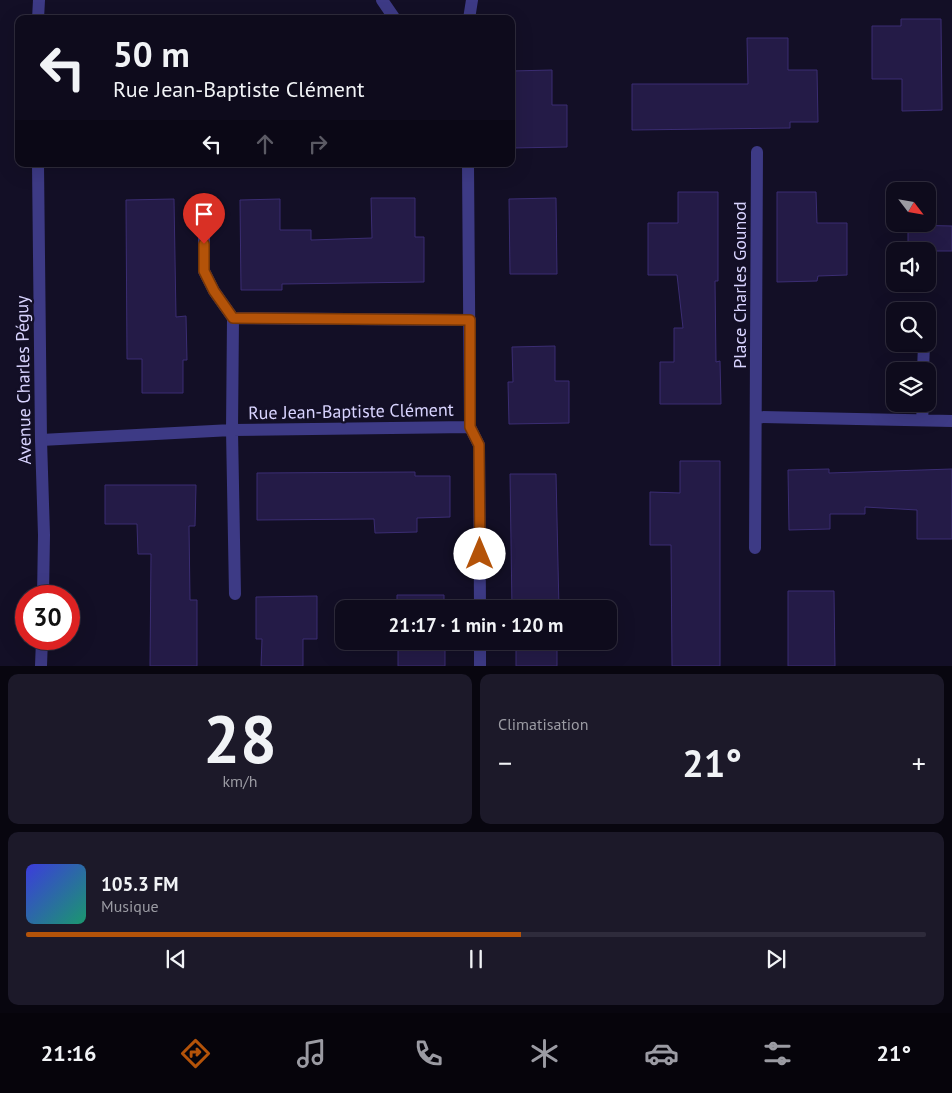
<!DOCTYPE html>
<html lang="fr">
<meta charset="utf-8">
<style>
body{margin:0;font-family:"PT Sans",sans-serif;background:#1c1929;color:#f1f3f6;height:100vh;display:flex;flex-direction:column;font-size:19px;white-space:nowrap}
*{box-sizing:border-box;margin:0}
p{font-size:16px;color:#9b9ba3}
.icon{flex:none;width:28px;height:28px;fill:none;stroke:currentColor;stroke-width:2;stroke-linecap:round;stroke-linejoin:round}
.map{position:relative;height:666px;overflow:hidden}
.panel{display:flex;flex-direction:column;gap:8px;padding:8px;background:#08060f;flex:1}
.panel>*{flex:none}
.guide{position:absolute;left:15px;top:15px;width:500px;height:152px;border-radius:10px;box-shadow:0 5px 20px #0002,0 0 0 1px #2e2b3b;background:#0e0b1c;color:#f1f3f6;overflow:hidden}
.needle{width:32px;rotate:121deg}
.fabs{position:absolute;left:886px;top:182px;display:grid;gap:10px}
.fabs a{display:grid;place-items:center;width:50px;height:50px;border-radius:10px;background:#0e0b1c;box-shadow:0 5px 20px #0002,0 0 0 1px #2e2b3b;font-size:25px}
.speed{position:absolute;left:15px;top:585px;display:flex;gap:10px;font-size:25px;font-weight:700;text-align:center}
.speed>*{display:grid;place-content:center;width:65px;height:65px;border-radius:50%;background:#0e0b1c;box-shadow:0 5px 20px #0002,0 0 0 1px #2e2b3b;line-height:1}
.speed .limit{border:8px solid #d22;background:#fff;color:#111}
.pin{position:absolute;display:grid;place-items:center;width:42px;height:42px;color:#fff;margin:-51px -21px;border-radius:50% 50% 50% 0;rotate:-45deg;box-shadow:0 0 5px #0007}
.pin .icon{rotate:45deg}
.me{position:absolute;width:55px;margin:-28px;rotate:0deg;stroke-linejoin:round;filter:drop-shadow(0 0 4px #0008)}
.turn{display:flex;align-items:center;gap:18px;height:105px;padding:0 15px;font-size:22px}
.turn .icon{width:65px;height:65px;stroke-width:2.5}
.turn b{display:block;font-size:35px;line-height:42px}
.lanes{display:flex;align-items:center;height:48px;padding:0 15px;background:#0003;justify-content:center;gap:25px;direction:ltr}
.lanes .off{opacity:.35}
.big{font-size:38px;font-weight:800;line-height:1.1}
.panel .card{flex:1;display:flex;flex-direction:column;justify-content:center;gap:8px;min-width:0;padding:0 18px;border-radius:10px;background:#1c1929}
.panel .dial{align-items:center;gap:0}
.dial b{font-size:65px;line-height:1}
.song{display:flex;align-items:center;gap:15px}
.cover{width:60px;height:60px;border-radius:8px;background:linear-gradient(135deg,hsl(240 70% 55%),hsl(160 70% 35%))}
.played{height:5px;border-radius:2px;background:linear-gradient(90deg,#b45309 55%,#2e2b3b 55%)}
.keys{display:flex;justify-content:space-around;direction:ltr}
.heat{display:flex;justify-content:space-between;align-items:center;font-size:28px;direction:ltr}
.panel .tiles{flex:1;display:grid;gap:8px;grid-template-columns:1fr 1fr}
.card:last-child{grid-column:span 2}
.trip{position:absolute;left:335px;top:600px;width:282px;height:50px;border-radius:10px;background:#0e0b1c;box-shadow:0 5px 20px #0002,0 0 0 1px #2e2b3b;font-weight:800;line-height:50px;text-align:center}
.tabs{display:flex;height:80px;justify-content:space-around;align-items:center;background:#06040b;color:#9b9ba3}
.tabs .icon{width:35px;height:35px}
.tabs .selected{color:#b45309}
.tabs b{font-size:22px;color:#f1f3f6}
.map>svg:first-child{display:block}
.building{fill:#241b47;stroke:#3b2d73}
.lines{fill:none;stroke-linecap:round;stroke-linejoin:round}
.minor{stroke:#3d3a85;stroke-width:12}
.tertiary{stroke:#3d3a85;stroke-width:12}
.route-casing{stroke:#753606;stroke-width:12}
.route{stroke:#b45309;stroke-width:9}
.labels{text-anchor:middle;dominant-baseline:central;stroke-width:4.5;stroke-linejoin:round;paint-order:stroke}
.street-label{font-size:18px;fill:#d9d4ff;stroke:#130f26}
</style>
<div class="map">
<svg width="952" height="666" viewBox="0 0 952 666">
<rect width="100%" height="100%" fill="#130f26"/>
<path class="building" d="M901,19H941L942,110L902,111V79H872V26H901Z
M747,38H788V70H817L818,122H790V128L632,130V84H748Z
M552,70V105H567V147L511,148V71Z
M678,192H718V281H715L716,362L720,361L721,404H660V362H674V328H683L677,275H648V223H678Z
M777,192H816L817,223H847V275L818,276L817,281L777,282Z
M371,198H415V237H424V282L282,284V290H241L240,200L280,199V230H311V240L372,238Z
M556,198L557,274H510L509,199Z
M174,199L176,317L186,316L187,360H183V393H142V359H127L126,200Z
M908,225L952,226V251H908Z
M555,346V381H569V423L509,424L508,382H513L512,347Z
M680,461H720V666H672L671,545H650V492L680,493Z
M829,469V473L952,469V539H917V510L865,507V514H830V529L789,530L788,470Z
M415,472V476H450V517L417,518V532L375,533L374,519L257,520V473Z
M510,474H556L559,609H512Z
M105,485H196L195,526H189L190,600H197V666H150L151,554H138L137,524H105Z
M788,591H834L835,666H788Z
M397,595H444V609H397Z
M317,596V639H303V666H261L262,639H256V597Z
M398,641H445V666H398Z
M516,641H557V666H516Z"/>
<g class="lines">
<path class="minor" d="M382,0L395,19
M469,19L472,0
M468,164L470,427L479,445L480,609
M204,231V271L214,291L233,318
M925,311V307
M923,371L924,344
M756,417L952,421
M922,420L923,404
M41,440L232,430L470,427
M755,548L757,152
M235,594L232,430L233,318L470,320
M480,641V666"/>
<path class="tertiary" d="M38,19L39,0
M38,164L41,440L44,535L43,596
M41,666L42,639"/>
</g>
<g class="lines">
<defs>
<path id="route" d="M204,244V271L214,291L233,318L470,320V427L479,445L480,554"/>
</defs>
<use href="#route" class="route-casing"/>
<use href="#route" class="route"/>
</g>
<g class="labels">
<g class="street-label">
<text transform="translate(739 285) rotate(-90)">Place Charles Gounod</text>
<text transform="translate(23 380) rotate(-91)">Avenue Charles Péguy</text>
<text transform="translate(351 411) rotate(-1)">Rue Jean-Baptiste Clément</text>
</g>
</g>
</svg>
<div class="fabs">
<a><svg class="needle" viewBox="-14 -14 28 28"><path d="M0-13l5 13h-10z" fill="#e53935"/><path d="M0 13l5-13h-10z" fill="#9b9ba3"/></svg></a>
<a><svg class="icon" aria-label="sound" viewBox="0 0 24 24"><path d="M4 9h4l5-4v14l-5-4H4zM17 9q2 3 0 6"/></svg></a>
<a><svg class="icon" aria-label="search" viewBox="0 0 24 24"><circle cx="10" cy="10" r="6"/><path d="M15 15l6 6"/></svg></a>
<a><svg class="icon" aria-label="layers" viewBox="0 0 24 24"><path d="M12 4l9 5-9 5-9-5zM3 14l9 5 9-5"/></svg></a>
</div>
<div class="speed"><div class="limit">30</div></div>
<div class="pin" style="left:204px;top:244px;background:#d93025"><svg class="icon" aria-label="arrive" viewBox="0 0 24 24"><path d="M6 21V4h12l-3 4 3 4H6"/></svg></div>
<svg class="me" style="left:480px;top:554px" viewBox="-20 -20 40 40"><circle r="19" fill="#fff"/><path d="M0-13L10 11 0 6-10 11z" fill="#b45309"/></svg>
<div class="trip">21:17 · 1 min · 120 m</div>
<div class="guide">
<div class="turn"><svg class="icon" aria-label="left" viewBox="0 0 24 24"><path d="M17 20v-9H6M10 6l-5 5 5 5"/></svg><div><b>50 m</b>Rue Jean-Baptiste Clément</div></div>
<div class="lanes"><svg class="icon" aria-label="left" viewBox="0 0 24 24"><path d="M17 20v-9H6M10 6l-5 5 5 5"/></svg><svg class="icon off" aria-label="ahead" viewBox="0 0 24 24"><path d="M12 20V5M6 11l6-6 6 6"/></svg><svg class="icon off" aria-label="right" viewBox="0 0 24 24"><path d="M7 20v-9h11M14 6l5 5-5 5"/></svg></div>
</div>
</div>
<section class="panel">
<div class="tiles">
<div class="card dial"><b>28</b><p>km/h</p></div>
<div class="card"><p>Climatisation</p>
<div class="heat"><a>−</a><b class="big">21°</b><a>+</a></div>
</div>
<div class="card">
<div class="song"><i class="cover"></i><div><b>105.3 FM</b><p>Musique</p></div></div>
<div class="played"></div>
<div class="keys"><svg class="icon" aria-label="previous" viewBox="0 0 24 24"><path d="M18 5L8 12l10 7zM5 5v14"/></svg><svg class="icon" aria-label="pause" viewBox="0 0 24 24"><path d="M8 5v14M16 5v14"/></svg><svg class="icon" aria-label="next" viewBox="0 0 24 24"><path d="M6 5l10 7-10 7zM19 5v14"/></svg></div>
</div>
</div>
</section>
<nav class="tabs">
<b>21:16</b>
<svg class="icon selected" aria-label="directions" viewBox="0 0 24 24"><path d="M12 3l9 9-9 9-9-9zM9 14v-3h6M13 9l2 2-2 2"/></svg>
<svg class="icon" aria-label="music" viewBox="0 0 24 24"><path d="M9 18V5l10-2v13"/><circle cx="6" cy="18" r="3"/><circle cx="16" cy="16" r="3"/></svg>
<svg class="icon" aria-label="phone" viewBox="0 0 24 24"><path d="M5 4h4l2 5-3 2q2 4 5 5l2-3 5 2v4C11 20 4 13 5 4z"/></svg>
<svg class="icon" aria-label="climate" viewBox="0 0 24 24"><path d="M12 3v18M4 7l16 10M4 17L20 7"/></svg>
<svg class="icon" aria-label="car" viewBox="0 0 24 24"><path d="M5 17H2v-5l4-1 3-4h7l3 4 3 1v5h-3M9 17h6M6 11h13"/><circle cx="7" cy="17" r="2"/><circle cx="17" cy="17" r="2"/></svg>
<svg class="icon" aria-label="filters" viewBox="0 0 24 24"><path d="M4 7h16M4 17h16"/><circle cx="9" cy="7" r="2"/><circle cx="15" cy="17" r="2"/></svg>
<b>21°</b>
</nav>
